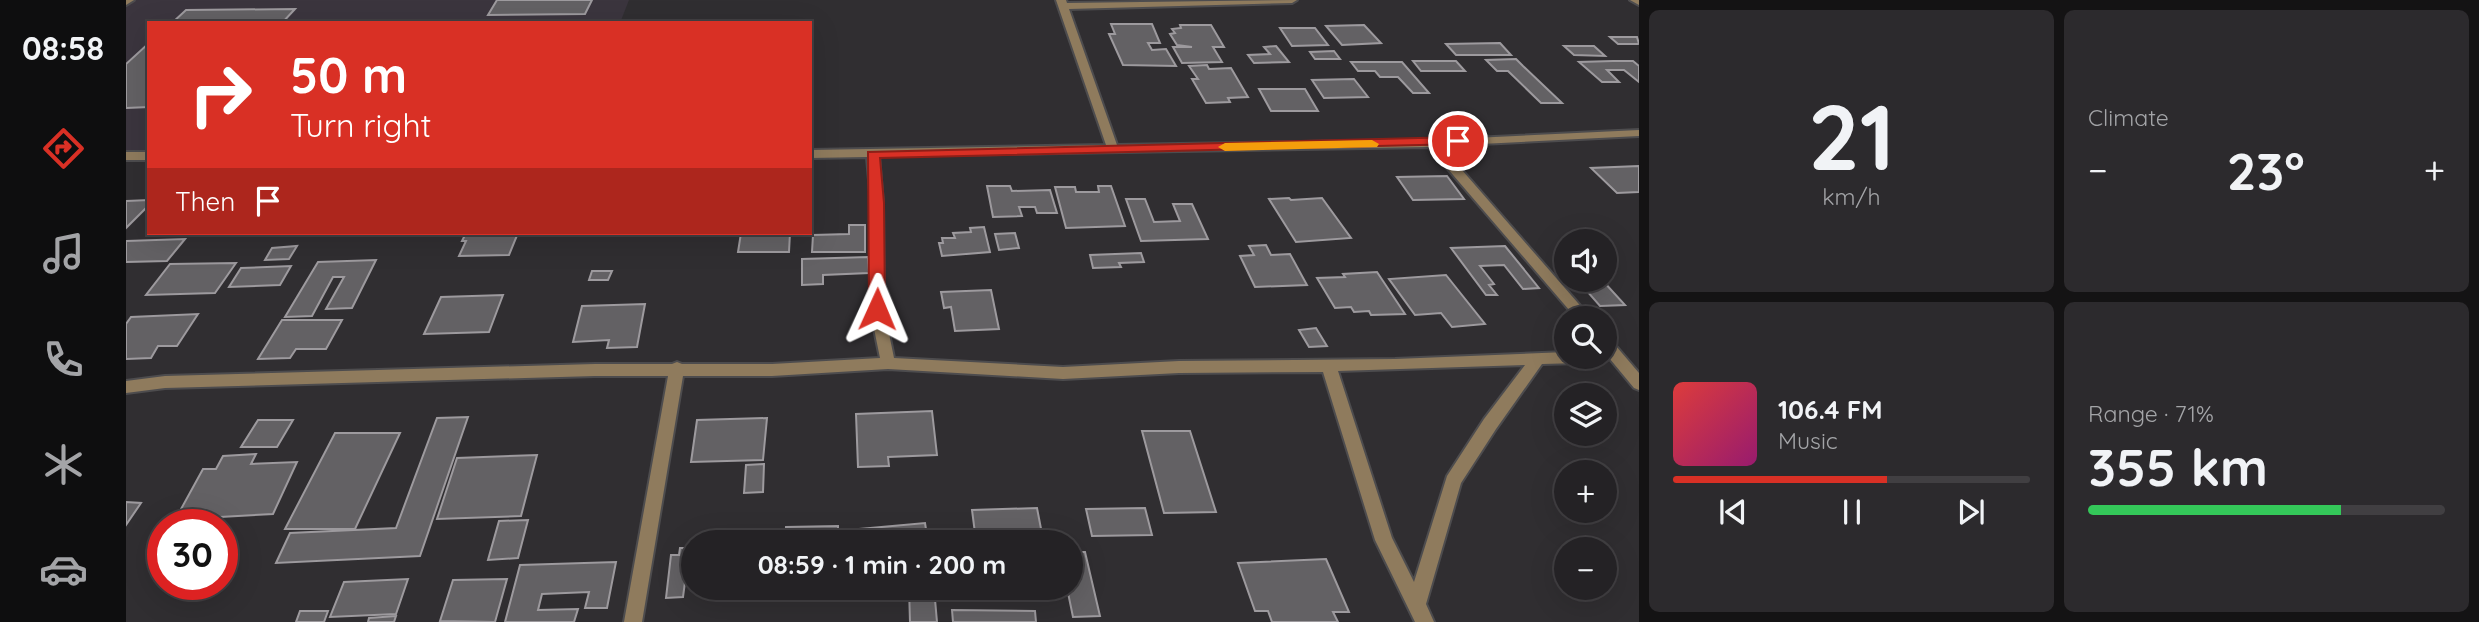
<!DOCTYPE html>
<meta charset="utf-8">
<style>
body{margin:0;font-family:Quicksand,sans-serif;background:#2c2a2d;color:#f1f3f6;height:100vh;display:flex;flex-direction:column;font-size:26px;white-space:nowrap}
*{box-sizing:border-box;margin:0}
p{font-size:23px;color:#a3a4a7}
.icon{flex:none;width:38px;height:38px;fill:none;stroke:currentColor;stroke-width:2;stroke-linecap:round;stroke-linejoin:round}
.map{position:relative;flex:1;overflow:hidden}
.sheet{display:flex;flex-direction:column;gap:10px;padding:10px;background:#141314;width:840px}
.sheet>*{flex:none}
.guide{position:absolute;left:21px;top:21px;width:665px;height:214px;border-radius:0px;box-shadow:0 7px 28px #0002,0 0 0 2px #413f42;background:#d93025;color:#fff;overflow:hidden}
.buttons{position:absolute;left:1428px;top:229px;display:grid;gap:14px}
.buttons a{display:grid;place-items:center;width:63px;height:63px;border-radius:50%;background:#242225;box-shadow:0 7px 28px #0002,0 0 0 2px #413f42;font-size:35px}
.speed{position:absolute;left:21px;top:509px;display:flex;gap:14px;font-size:35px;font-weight:700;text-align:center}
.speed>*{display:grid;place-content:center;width:91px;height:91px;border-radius:50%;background:#242225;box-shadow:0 7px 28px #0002,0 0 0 2px #413f42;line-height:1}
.speed .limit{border:10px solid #d22;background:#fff;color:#111}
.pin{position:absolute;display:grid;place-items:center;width:60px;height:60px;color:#fff;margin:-30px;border:4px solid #fff;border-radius:50%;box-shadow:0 2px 7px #0007}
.me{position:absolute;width:77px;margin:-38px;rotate:1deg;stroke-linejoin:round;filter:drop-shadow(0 0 5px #0008)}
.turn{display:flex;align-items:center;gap:24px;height:147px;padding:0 28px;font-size:32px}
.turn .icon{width:91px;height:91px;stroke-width:2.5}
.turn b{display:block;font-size:49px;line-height:60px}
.then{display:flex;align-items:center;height:66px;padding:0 28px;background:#0003;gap:14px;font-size:26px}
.big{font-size:52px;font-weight:700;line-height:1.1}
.sheet .widget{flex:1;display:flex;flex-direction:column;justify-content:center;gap:10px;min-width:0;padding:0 24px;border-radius:10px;background:#2c2a2d}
.sheet .dial{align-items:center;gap:0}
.dial b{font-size:91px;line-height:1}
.song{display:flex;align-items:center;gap:21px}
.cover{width:84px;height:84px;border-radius:10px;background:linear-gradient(135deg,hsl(0 70% 55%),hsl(320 70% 35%))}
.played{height:7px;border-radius:4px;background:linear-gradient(90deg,#d93025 60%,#413f42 60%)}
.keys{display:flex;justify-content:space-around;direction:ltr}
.heat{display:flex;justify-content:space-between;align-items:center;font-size:38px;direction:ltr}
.charge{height:10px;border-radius:5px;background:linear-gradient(90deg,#34c759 71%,#413f42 0)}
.sheet .tiles{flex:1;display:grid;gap:10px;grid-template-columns:repeat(2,1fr)}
.trip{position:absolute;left:555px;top:530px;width:402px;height:70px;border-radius:35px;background:#242225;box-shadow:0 7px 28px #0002,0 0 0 2px #413f42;font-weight:700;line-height:70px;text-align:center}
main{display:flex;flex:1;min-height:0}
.tabs{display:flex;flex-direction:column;width:126px;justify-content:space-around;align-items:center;background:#0e0e0f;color:#a3a4a7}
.tabs .icon{width:49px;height:49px}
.tabs .selected{color:#d93025}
.tabs b{font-size:32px;color:#f1f3f6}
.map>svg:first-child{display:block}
.built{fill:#3b353e}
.building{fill:#636164;stroke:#9d9a9e;stroke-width:2}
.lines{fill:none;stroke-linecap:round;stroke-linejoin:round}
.street-casing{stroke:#4d4c4e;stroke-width:4}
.street{fill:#8f7b5d;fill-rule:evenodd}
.route{fill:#d93025;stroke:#8d1f18;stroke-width:2}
.slow{fill:#f59e0b}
</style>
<main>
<nav class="tabs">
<b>08:58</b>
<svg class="icon selected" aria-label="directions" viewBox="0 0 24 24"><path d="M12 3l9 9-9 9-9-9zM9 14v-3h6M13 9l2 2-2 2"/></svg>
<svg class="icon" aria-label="music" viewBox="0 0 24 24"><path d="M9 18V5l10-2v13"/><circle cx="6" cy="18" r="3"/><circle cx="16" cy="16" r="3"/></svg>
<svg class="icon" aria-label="phone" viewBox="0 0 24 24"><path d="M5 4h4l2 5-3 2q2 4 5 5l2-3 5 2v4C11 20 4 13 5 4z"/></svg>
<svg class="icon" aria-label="climate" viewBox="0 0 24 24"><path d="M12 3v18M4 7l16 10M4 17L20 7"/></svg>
<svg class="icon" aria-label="car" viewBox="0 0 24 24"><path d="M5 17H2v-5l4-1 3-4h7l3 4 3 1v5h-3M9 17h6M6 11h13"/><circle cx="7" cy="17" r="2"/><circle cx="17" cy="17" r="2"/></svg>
</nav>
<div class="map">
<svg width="1513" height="622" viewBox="0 0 1513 622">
<rect width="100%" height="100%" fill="#302e31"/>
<path class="built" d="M0,0H503L494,23H23V156H0Z"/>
<path class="building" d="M371,0H466L459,14L362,15Z
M169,9L156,23H46L60,10Z
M985,24H1026L1034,43H1022L1026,50L1040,49L1050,66L997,65L983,34H989Z
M1054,25H1085L1098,47H1087L1096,62L1056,63L1047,47H1066L1051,45L1044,34L1049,33L1046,29L1055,28Z
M1238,25L1255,43L1216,45L1200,26Z
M1154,28H1189L1202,45L1166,46Z
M1484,37H1511L1513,44H1492Z
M23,43V107L0,108V64Z
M1374,43L1385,55H1330L1320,44Z
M1150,46L1163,62L1128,63L1122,55L1144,54L1138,47Z
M1438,46H1468L1479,56L1448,55Z
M1208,51L1214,59H1189L1184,52Z
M1390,59L1397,66L1436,103H1415L1382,71H1371L1360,60Z
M1287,61H1330L1339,71H1295Z
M1487,61H1507L1513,66V82L1498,70H1481L1493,82H1476L1453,62Z
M1225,62H1276L1303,93H1287L1272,77H1254L1249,71H1232Z
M1081,65L1083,69L1105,68L1122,97L1102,98L1104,102L1080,103L1066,79H1072L1063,66Z
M1228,79L1242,97L1198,98L1186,80Z
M1133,89H1179L1192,111H1145Z
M1513,166V192L1491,193L1465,168Z
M1321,176L1338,199L1287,200L1271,177Z
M861,186H884L886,191L924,190L931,213H911L909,207H893L896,216L867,217Z
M972,186H985L999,226L940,228L929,187H949L950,192H973Z
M1163,198L1165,200L1196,198L1225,238L1170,242L1143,199Z
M1000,199H1019L1028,222L1054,221L1047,204H1066L1082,239L1015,241Z
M23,200V205L0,228V201Z
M723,225H739V252H686L687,235L723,234Z
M858,227L864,252L816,256L813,243H817L816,238H829L827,233L845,232L844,228Z
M340,233H392L383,255L333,256L340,241H336Z
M615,233H677H664L663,252H612Z
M889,233L893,248L873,250L869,234Z
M59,239L41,261L0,262V241Z
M1140,245L1145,255L1164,254L1181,285L1129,287L1114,256L1128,255L1123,246Z
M171,246L163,259L139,260L146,248Z
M1379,246L1413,288L1397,289L1378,265L1354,266L1368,284L1363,285L1371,295H1360L1325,248Z
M1015,253L1018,262L993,263L995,267L967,268L964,255Z
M742,257L743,273L697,275V284L676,285V259Z
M250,260L226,308L200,309L218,277H207L186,316L159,317L192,262Z
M110,263L89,293L20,295L44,264Z
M165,266L154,285L103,287L115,268Z
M466,271H486L482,280H463Z
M1251,272L1279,314L1245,315L1243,311L1228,312L1225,307L1209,308L1191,278L1219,277L1217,274Z
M1320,275L1359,324L1326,327L1315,313L1289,315L1263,279Z
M1477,281L1499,305L1474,306L1453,282Z
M865,290L873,329L829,331L825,307L818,308L815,292Z
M377,295L363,332L298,334L315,297Z
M519,304L511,347L481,348L483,340L447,342L456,306Z
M72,314L51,346H32L25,358L0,359V324L5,317Z
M156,320H216L200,349H170L164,358L132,359Z
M1190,328L1201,346L1183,347L1173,330Z
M806,411L811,455L762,457L763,466L732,467L730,414Z
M342,417L294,556L150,563L164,533L270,528L311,418Z
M641,418L637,460L565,462L571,420Z
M132,420H167L151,447H115Z
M1016,431H1064L1090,512L1038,513Z
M209,433H274L229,529H159Z
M130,454L125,464L171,462L147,514L94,517L90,525H60L63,519L49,520L77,469H90L97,456Z
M411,455L395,516L311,519L331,458Z
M638,464L637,492L618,493L620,465Z
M0,502L15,503L0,525Z
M911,508L917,539L850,541L846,510Z
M1019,508L1026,535L966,536L960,509Z
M402,520L392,558L362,560L373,521Z
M799,523L802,542H736L734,529Z
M712,526V542H659L660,527Z
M96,540H108L96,562Z
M554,548H567V582H559L557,597L540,598L545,555H553Z
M945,552H959L974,616L947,617L941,588H945Z
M1200,559L1223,612H1207L1212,622H1146L1142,611H1129L1112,563Z
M490,562L481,608H459L463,592L416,594L412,610L452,609L448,622H379L394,565Z
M282,579L270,614L204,617L218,582Z
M381,579L369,622L314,621L327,580Z
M644,588H713V589L643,592Z
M783,588H808L811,622H784Z
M826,610L909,611L910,622H827Z
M174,611H202L198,622H170Z
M270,616L268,622H242L243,618Z"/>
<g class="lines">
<defs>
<path id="street" d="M0,0H8L0,5Z
M930,0H940L941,3L1171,0L1166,3L943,9L991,145L1306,140L1513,130V136L1315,146L1465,318H1450L1303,147L753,156L757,203L758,309L768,358L937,367L1053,361L1269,359L1440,352V357H1460L1458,361L1453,363L1416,364L1370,429L1335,483L1300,604L1308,622H1289L1249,540L1197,372L1053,373L937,379L762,369L646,376H557L516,622H498L542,376H469L39,388L0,393V381L39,376L469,364H546L551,362L556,364H646L754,358L744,309L745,203L741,157L684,158V150L980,145ZM1399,365L1358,419L1321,476L1288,582L1266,538L1212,371Z
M1504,0H1513V5Z
M0,152H23V160H0Z
M1479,338L1484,339L1513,373V390L1508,388L1479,353Z"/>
</defs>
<use href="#street" class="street-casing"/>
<use href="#street" class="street"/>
</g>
<path class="route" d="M1332,137L1336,139V144L754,158L758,203L759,309L751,315L743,309L742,152Z"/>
<path class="slow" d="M1246,140L1253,144L1251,147L1099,151L1092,147L1099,143Z"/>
</svg>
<div class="buttons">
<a><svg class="icon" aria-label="sound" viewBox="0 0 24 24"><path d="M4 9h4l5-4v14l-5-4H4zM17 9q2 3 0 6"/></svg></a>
<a><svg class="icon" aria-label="search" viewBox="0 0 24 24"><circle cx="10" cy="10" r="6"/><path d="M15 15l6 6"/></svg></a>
<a><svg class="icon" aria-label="layers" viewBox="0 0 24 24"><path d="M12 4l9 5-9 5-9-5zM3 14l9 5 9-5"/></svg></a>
<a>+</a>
<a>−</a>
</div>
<div class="speed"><div class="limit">30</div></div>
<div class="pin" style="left:1332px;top:141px;background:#d93025"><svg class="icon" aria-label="arrive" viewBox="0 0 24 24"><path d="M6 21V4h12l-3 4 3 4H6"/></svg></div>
<svg class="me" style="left:751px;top:309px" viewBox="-20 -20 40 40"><path d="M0-17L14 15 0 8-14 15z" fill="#d93025" stroke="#fff" stroke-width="4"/></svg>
<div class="trip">08:59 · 1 min · 200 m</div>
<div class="guide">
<div class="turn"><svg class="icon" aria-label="right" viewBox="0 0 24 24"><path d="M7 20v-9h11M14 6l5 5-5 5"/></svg><div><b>50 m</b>Turn right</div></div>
<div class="then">Then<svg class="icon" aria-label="arrive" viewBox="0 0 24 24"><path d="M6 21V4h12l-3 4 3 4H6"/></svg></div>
</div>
</div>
<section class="sheet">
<div class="tiles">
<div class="widget dial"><b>21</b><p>km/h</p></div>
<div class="widget"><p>Climate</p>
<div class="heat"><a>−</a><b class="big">23°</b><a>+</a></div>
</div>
<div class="widget">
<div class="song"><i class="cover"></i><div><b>106.4 FM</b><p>Music</p></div></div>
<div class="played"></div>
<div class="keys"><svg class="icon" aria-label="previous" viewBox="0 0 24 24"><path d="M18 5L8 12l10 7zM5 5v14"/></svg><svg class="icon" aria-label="pause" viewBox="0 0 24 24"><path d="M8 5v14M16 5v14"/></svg><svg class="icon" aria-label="next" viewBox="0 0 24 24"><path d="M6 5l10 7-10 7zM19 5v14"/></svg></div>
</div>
<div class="widget"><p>Range · 71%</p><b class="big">355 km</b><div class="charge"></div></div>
</div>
</section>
</main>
